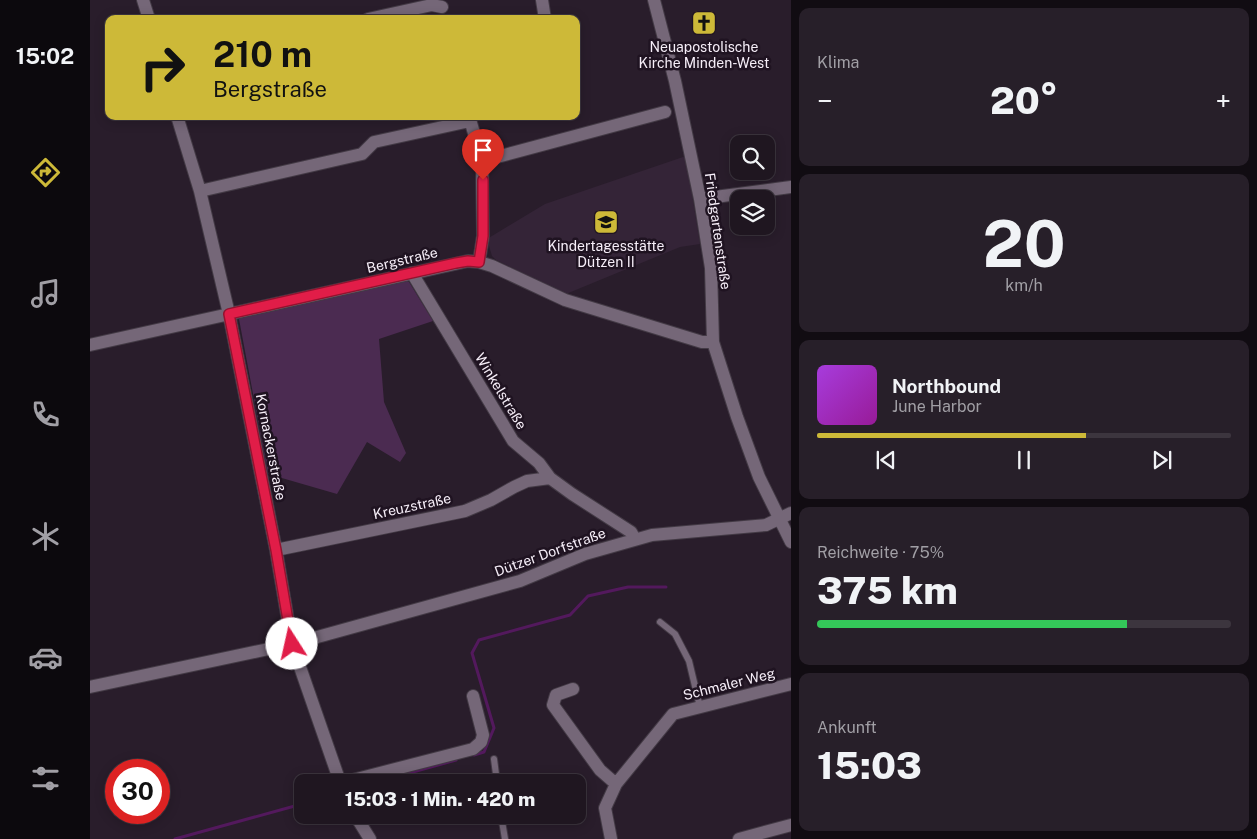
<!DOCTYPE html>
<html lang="de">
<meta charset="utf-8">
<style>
body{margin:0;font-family:"Public Sans",sans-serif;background:#271f29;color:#f1f3f6;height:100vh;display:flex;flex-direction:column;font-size:19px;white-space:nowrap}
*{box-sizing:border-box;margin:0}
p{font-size:16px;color:#a19fa5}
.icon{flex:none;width:28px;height:28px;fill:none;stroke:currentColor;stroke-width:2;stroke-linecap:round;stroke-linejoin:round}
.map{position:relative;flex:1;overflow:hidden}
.side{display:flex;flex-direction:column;gap:8px;padding:8px;background:#110c12;width:466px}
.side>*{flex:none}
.guide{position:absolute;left:15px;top:15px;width:475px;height:105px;border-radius:10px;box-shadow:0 2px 12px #0003,0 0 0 1px #3c353e;background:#cdb938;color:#111;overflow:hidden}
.buttons{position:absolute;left:640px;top:135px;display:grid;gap:10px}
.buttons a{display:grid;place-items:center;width:45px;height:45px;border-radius:10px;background:#1f1620;box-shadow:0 2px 12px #0003,0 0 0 1px #3c353e;font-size:25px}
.speed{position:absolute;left:15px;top:759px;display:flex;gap:10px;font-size:25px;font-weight:700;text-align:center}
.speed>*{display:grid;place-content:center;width:65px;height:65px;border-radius:50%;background:#1f1620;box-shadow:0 2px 12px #0003,0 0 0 1px #3c353e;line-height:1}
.speed .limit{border:8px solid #d22;background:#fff;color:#111}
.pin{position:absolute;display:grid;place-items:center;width:42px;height:42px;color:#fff;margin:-51px -21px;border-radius:50% 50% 50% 0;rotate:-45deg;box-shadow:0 0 5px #0007}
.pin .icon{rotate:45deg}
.me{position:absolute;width:55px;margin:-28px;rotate:350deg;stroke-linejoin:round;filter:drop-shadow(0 0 4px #0008)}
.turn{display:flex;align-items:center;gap:18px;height:105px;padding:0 25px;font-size:22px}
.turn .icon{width:65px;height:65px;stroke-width:2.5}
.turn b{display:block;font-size:35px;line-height:42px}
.big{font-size:38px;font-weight:800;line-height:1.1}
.side .tile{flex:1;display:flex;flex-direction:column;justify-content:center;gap:8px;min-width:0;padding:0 18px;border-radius:10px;background:#271f29}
.side .dial{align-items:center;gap:0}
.dial b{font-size:65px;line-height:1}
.song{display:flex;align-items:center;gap:15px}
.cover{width:60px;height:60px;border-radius:8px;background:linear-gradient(135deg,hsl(280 70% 55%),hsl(300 70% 35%))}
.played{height:5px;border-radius:2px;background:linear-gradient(90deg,#cdb938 65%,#3c353e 65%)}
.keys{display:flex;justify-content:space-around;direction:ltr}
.heat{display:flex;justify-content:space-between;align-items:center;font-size:28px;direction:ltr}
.charge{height:8px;border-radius:4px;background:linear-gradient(90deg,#34c759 75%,#3c353e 0)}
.trip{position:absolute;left:204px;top:774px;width:292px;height:50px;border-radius:10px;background:#1f1620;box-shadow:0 2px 12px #0003,0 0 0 1px #3c353e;font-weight:800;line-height:50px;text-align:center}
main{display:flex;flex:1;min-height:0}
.tabs{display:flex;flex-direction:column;width:90px;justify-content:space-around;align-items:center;background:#0c090d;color:#a19fa5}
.tabs .icon{width:35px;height:35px}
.tabs .active{color:#cdb938}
.tabs b{font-size:22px;color:#f1f3f6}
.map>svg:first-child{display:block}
.built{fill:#342437}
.green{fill:#4b2b51}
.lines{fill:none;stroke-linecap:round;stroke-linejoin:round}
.stream{stroke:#53195d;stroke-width:3}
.lane-casing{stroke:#433a45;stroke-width:8}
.street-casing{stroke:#433a45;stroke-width:14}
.lane{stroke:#756778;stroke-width:6}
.street{stroke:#756778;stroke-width:12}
.route-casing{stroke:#92132f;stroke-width:12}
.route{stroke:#e11d48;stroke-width:9}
.labels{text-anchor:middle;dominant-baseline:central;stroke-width:5;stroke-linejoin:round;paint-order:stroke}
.poi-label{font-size:14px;fill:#f6eef8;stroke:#1f1321}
.street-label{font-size:14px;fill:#f6eef8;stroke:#1f1321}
</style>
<main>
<nav class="tabs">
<b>15:02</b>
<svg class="icon active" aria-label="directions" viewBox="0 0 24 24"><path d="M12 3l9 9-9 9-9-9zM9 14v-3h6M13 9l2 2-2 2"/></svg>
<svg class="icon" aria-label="music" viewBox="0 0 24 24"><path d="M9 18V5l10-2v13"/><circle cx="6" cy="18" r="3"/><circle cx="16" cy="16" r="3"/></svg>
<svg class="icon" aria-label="phone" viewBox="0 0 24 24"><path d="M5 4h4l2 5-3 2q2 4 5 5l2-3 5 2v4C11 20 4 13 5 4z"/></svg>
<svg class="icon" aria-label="climate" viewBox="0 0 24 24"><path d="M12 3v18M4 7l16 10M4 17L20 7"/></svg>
<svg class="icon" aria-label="car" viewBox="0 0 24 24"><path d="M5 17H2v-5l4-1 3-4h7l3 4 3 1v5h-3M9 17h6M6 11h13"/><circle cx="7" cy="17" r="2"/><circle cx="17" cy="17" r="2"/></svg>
<svg class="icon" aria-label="filters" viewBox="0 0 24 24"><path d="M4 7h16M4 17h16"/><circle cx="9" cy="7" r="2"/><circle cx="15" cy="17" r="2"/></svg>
</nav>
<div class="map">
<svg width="701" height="839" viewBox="0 0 701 839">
<rect width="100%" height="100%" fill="#291d2b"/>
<path class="built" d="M596,156L610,244L590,247L476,294L406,260L402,256L397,239L455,204Z"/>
<path class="green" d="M313,279L319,282L343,321L289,339L294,402L316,453L310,462L277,442L247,494L178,474L149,319L152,315Z"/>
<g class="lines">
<path class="stream" d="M384,755L394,752L404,728L382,653L389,640L480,615L498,596L538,587H576
M287,782L366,760
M85,839L212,804"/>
<defs>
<path id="lane" d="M570,622L585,634L599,661L610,707
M404,759L407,782
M411,815L415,839"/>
<path id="street" d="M53,0L59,19
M452,0L455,19
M564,0L585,81L610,199L621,268L623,342L647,417L669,477L701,542
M278,19L342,5L352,7
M87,116L110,191L139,314L186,550L202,644L250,782
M379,116L392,161L393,236L389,262
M392,161L575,112
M110,191L272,154L284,142L380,121
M610,199L701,187
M322,273L423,441L449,463L460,478L482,494L541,532L545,539
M0,345L378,261L389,262L402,266L475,300L612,342H623
M186,550L375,511L401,500L424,487L437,481L460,478
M0,687L202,644L430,581L495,554L562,535L676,525L701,513
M483,689L466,695L463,705L510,770L526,784
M255,782L383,749L391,742L393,735L383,696
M265,815L280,839
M521,839L515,808L526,784L583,714L701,684
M649,839L701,825"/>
</defs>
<use href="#lane" class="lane-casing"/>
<use href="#street" class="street-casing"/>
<use href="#lane" class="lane"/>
<use href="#street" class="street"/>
</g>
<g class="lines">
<defs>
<path id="route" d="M202,644L186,550L139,314L366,263L378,261L389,262L393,236V180"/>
</defs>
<use href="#route" class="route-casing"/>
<use href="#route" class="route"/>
</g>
<defs>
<symbol id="church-square" viewBox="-11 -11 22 22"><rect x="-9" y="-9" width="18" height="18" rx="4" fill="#cdb938" stroke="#1f1321"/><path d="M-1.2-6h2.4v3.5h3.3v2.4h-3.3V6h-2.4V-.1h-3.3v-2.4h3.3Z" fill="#111"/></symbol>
<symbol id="school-square" viewBox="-11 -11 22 22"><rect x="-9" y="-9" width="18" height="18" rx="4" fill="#cdb938" stroke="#1f1321"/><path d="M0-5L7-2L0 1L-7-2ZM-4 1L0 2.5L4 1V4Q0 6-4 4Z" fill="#111"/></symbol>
</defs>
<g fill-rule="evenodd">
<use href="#church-square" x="600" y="9" width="28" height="28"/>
<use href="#school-square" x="502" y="208" width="28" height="28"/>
</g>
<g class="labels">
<g class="poi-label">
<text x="614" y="47">Neuapostolische<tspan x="614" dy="16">Kirche Minden-West</tspan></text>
<text x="516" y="246">Kindertagesstätte<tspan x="516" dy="16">Dützen II</tspan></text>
</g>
<g class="street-label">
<text transform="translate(628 231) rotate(82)">Friedgartenstraße</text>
<text transform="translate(312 260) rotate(-13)">Bergstraße</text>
<text transform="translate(411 391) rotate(59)">Winkelstraße</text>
<text transform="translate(181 447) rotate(79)">Kornackerstraße</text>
<text transform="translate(322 506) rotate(-12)">Kreuzstraße</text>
<text transform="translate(460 552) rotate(-20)">Dützer Dorfstraße</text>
<text transform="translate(639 684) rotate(-14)">Schmaler Weg</text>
</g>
</g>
</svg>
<div class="buttons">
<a><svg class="icon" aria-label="search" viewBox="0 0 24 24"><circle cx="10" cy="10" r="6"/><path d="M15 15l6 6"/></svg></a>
<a><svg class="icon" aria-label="layers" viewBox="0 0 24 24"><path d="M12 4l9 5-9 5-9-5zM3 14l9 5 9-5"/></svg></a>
</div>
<div class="speed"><div class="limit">30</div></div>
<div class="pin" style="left:393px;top:180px;background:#d93025"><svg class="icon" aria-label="arrive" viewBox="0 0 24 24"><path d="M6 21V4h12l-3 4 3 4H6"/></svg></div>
<svg class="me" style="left:202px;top:644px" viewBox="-20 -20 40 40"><circle r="19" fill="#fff"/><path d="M0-13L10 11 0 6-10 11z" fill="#e11d48"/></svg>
<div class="trip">15:03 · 1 Min. · 420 m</div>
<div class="guide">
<div class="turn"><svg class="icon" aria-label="right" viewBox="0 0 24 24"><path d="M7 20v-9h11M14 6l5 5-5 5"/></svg><div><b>210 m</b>Bergstraße</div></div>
</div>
</div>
<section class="side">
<div class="tile"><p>Klima</p>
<div class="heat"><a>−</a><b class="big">20°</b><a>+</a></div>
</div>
<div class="tile dial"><b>20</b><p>km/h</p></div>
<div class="tile">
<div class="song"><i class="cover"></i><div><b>Northbound</b><p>June Harbor</p></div></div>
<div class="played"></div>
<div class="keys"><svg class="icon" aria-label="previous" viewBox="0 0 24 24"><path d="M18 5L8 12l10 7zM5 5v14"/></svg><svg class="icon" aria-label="pause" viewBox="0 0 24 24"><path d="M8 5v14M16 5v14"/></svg><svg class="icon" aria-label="next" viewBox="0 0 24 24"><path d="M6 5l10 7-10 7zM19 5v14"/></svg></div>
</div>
<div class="tile"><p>Reichweite · 75%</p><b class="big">375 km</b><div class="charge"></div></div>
<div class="tile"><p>Ankunft</p><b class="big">15:03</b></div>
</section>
</main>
